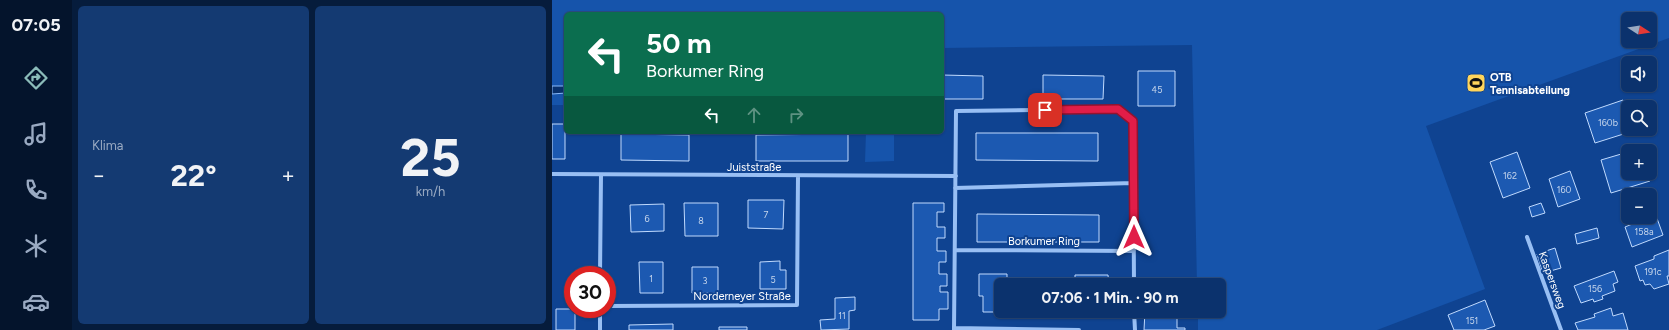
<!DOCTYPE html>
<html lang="de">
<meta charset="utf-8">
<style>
body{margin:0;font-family:Figtree,sans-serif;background:#143a72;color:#f1f3f6;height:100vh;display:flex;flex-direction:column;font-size:15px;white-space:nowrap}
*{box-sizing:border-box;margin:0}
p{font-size:13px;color:#9aaac2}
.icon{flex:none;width:22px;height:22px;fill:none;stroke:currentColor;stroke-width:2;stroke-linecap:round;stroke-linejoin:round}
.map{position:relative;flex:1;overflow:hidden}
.panel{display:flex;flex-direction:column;gap:6px;padding:6px;background:#061c3c;width:480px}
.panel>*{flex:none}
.hud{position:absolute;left:12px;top:12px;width:380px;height:122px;border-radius:6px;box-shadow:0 1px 3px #0004,0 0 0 1px #2b4d80;background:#0b6e4f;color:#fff;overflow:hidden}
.needle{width:26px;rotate:102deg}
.buttons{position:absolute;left:1069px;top:12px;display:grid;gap:8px}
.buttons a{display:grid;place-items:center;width:36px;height:36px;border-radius:6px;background:#0b326d;box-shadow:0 1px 3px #0004,0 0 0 1px #2b4d80;font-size:20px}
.speed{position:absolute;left:12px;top:266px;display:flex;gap:8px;font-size:20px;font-weight:700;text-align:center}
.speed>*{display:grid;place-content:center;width:52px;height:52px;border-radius:50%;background:#0b326d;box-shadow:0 1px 3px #0004,0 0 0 1px #2b4d80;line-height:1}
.speed .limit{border:6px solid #d22;background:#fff;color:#111}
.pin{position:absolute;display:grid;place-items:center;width:34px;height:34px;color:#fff;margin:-17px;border-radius:8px;box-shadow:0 2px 6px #0006}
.me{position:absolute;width:44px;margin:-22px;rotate:0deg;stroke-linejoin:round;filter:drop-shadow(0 0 3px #0008)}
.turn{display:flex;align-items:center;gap:14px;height:84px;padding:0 16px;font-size:18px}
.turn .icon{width:52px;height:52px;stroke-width:2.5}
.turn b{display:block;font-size:28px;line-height:34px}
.lanes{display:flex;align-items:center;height:38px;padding:0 16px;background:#0003;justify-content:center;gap:20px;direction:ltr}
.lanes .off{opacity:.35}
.big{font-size:30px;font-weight:700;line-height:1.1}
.panel .widget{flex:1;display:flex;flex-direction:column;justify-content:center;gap:6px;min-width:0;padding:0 14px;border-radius:6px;background:#143a72}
.panel .dial{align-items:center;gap:0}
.dial b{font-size:52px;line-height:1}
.heat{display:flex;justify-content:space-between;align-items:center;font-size:22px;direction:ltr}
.panel .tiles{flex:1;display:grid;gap:6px;grid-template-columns:repeat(2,1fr)}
.trip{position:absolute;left:442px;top:278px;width:232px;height:40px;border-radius:6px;background:#0b326d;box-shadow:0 1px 3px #0004,0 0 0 1px #2b4d80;font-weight:700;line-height:40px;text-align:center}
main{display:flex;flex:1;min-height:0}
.dock{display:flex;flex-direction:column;width:72px;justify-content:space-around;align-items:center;background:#04142c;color:#9aaac2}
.dock .icon{width:28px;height:28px}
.dock .active{color:#8bbbb9}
.dock b{font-size:18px;color:#f1f3f6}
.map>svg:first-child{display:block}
.green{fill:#1654ab;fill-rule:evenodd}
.water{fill:#08306c;stroke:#89b9f8}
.building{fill:#1c59b1;stroke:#c0dafe}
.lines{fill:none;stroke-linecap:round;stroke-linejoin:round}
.minor{stroke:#98bff4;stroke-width:4}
.route-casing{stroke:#92132f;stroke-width:10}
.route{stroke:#e11d48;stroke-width:7}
.labels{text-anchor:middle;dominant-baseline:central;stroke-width:4;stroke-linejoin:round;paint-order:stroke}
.number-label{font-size:9px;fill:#c6d6ec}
.poi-label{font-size:11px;font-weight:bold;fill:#fff;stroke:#0f4391;text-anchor:start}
.street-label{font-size:11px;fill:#fff;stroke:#0f4391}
</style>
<main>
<nav class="dock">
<b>07:05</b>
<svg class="icon active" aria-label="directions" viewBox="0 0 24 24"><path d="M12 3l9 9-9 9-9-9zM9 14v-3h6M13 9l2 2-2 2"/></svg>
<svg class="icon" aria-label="music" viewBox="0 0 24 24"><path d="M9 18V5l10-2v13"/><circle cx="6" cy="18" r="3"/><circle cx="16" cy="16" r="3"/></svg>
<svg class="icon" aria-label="phone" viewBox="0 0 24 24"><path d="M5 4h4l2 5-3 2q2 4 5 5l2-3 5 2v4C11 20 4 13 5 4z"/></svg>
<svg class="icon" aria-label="climate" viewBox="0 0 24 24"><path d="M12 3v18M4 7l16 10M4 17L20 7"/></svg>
<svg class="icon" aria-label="car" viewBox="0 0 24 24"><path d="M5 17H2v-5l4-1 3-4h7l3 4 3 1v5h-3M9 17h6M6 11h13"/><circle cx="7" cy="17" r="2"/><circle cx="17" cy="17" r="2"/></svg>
</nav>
<section class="panel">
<div class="tiles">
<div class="widget"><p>Klima</p>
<div class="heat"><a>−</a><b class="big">22°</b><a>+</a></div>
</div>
<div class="widget dial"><b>25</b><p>km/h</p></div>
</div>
</section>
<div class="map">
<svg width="1117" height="330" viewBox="0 0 1117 330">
<rect width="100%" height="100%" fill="#0f4391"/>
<path class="green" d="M0,0H1117V38L874,126L933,289L825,330H646V311H667V285H645L640,45L390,48V14H14V86H0ZM1076,19H1098V41H1076Z
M14,93V105H0V94Z
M314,132H342V161L313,162Z"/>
<path class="water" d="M0,86H14V93L0,94Z"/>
<path class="building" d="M586,71H623V106H586Z
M390,75L431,76V99H390Z
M491,75L552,76L551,99H491Z
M1071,100L1076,115V129H1081V131L1043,143L1033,113Z
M0,124H13V159H0Z
M424,133H546V161L424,160Z
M69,134L137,135V161L69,160Z
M296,134V161H204V135Z
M965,152L978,188L951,198L938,162Z
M1076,152V173H1095L1098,181L1059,193L1049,160Z
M1018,171L1028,199L1006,207L997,179Z
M196,200H232L231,229L196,228Z
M132,203H166V236H133Z
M361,203H392V212H385V227H393V238H385V251H394V262H387V274H395V286H388V292H396V309H387V320H361Z
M989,203L993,213L980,217L977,207Z
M112,204V231L79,232L78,205Z
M1102,210L1111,235L1080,247L1073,227L1090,220L1089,217H1098V212Z
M425,214L547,215V242H425Z
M1045,228L1047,238L1025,244L1023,234Z
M1003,248L1009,268L991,273L985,254Z
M1117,250V276H1115L1117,284L1102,289L1098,284L1093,285L1091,280L1088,281L1083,266L1102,259V256Z
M228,261V270H234V289H208V262Z
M87,262H111V293H88Z
M140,267H166V293H140Z
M1062,271L1066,282L1061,284L1063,291L1050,296L1051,299L1042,302L1041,299L1029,303L1022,286Z
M427,274H455V285H449V311L457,312H431V296H427Z
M523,275H556L557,285H523Z
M303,297V310L297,311V329L269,330L268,320L283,319V298Z
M933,300L943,326L932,330H902L896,315Z
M1059,308L1061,316L1071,313L1076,330H1026L1023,323L1043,317L1042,314Z
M4,309H23V330H4Z
M593,311H625V328H633V330H592Z
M121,324V330H77V325Z
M167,327H195V330H167Z"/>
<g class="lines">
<path class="minor" d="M0,174L404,176
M403,188L581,183
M975,237L1009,330
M403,250L582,251
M48,275L49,175
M55,306L245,305L246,176
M48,309V330
M582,311L583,330
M402,328L527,330
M402,330L404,111L566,109L581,121L582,285"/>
</g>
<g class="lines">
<defs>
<path id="route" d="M493,110L566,109L581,121L582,237"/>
</defs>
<use href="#route" class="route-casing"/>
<use href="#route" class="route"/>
</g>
<defs>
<symbol id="stadium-square" viewBox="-11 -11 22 22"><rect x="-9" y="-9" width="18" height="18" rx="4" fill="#ffd55b" stroke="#0f4391"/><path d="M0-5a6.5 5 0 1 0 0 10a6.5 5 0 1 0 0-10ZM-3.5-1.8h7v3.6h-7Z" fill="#111"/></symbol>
</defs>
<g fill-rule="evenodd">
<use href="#stadium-square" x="913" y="72" width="22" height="22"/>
</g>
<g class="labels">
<g class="number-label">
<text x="605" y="89">45</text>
<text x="1056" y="122">160b</text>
<text x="958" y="175">162</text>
<text x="1012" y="189">160</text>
<text x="214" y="214">7</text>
<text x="95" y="218">6</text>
<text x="149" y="220">8</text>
<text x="1092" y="231">158a</text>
<text x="1101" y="271">191c</text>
<text x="99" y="278">1</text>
<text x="221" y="279">5</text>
<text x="153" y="280">3</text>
<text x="1043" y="288">156</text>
<text x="290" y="315">11</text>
<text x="920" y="320">151</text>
</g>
<g class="poi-label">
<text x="938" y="77">OTB<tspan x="938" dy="13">Tennisabteilung</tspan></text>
</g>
<g class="street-label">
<text x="202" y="167">Juiststraße</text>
<text x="492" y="241">Borkumer Ring</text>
<text transform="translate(1000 280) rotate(70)">Kaspersweg</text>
<text x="190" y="296">Norderneyer Straße</text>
</g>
</g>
</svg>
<div class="buttons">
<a><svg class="needle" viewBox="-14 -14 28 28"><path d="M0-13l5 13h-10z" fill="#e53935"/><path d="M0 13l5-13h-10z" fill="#9aaac2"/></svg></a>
<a><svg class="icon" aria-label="sound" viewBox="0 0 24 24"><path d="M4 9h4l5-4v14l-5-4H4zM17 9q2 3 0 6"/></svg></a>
<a><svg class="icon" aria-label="search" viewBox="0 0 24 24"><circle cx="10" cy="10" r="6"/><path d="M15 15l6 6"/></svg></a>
<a>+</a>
<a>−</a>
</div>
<div class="speed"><div class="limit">30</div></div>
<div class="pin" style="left:493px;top:110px;background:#d93025"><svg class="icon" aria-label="arrive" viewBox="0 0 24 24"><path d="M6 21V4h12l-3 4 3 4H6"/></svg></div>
<svg class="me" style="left:582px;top:237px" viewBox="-20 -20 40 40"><path d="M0-17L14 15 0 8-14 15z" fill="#e11d48" stroke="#fff" stroke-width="4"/></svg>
<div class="trip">07:06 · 1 Min. · 90 m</div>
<div class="hud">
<div class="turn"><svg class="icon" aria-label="left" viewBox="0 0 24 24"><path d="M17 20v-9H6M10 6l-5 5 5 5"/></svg><div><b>50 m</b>Borkumer Ring</div></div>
<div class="lanes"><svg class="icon" aria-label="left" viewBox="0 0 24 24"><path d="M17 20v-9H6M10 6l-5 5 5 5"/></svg><svg class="icon off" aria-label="ahead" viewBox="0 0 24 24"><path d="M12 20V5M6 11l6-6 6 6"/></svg><svg class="icon off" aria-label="right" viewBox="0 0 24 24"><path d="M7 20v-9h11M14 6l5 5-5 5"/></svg></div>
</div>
</div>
</main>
